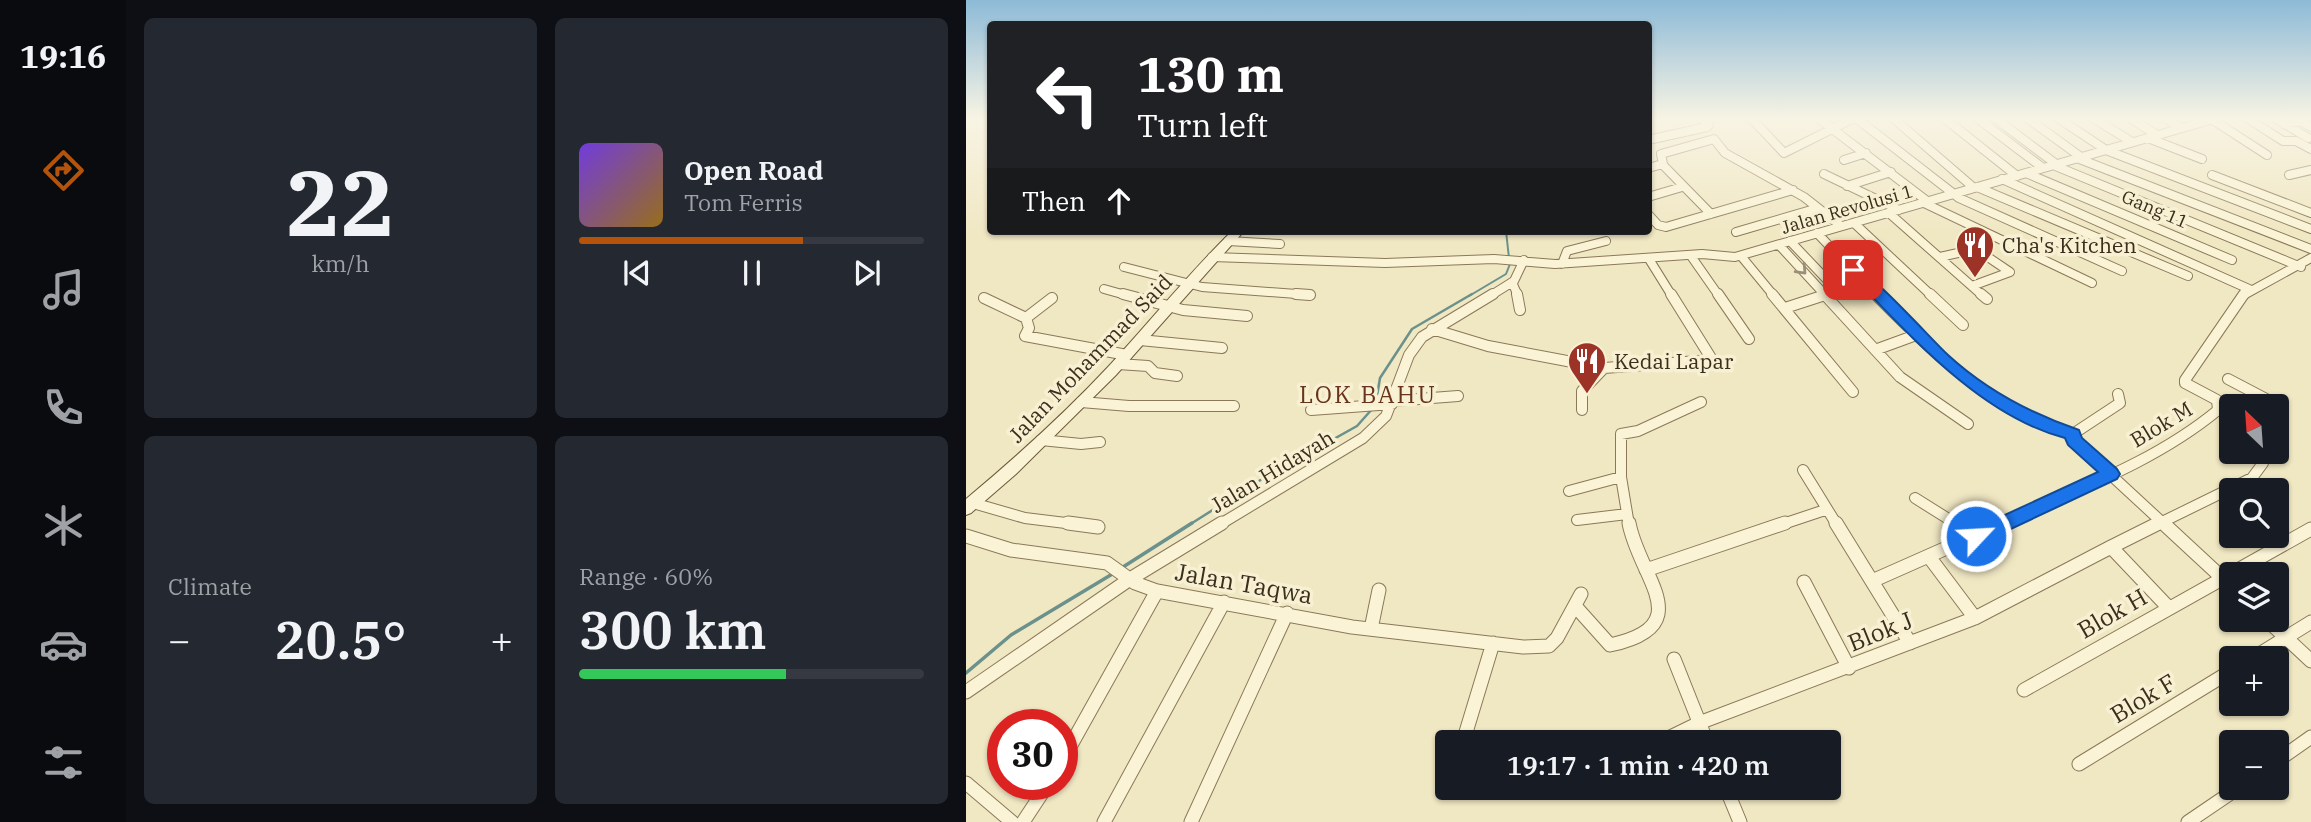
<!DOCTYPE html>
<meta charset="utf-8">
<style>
body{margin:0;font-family:"IBM Plex Serif",serif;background:#242831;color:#f1f3f6;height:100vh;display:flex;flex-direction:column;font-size:26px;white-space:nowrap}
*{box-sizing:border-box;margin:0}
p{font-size:23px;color:#9ea1a6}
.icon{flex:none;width:38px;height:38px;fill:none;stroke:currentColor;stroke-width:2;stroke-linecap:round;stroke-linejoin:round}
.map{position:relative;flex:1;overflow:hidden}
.side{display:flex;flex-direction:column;gap:18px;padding:18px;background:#0d0f14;width:840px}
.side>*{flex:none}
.hud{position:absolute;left:21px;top:21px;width:665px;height:214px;border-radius:7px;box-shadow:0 2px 5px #0004;background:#202124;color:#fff;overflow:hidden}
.needle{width:46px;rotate:335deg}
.buttons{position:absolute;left:1253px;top:394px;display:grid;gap:14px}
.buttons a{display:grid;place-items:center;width:70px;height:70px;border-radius:7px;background:#171b24;box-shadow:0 2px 5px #0004;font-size:35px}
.speed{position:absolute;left:21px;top:709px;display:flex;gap:14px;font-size:35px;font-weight:700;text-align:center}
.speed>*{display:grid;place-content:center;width:91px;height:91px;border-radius:50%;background:#171b24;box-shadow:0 2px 5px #0004;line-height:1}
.speed .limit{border:10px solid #d22;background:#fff;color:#111}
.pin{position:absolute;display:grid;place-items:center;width:60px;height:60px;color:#fff;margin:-30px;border-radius:14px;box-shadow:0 4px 10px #0006}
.me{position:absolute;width:77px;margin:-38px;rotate:65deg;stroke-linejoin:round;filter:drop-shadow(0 0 5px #0008)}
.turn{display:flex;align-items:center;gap:24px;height:147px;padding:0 35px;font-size:32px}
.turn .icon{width:91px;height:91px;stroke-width:2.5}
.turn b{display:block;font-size:49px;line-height:60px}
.then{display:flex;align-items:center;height:66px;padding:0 35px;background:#0003;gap:14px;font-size:26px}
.big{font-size:52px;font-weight:600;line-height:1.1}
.side .tile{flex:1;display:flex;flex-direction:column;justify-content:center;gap:10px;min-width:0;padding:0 24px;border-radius:10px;background:#242831}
.side .dial{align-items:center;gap:0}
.dial b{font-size:91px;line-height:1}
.song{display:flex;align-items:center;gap:21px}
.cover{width:84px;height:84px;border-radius:10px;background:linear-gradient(135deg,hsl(260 70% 55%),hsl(40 70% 35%))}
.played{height:7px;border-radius:4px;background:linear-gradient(90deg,#b45309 65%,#363941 65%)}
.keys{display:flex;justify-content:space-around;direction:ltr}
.heat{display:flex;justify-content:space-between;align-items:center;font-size:38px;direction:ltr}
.charge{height:10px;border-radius:5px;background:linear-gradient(90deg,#34c759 60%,#363941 0)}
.side .tiles{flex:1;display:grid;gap:18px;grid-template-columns:repeat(2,1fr)}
.trip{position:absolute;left:469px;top:730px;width:406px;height:70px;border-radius:7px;background:#171b24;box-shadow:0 2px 5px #0004;font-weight:600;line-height:70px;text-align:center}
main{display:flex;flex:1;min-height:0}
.menu{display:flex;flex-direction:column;width:126px;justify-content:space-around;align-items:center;background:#090b0e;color:#9ea1a6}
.menu .icon{width:49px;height:49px}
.menu .selected{color:#b45309}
.menu b{font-size:32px;color:#f1f3f6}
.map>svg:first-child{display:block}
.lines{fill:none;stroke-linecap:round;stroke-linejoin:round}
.stream-far2{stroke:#6b918c;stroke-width:2}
.stream-far1{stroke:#6b918c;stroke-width:2.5}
.stream{stroke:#6b918c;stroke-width:3.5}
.street-far2-casing{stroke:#8a7959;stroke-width:10}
.street-far1-casing{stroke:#8a7959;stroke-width:12}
.street-casing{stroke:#8a7959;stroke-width:15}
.secondary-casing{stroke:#6c5a3c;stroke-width:2}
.street-far2{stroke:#faf3d6;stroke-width:8}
.street-far1{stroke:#faf3d6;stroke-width:10}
.street{stroke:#faf3d6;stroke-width:13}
.secondary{fill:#faf3d6;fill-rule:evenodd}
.oneway{stroke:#9a907a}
.route{fill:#1a73e8;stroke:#114b97;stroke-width:2}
.labels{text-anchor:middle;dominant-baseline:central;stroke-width:7;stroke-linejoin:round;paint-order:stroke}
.far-street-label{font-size:18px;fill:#3a2e1d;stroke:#f7f0d2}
.poi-label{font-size:21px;fill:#3a2e1d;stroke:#f7f0d2;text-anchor:start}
.street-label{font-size:21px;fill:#3a2e1d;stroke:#f7f0d2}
.quarter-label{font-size:24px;letter-spacing:2px;fill:#68341b;stroke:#f7f0d2}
.near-street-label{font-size:24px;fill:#3a2e1d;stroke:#f7f0d2}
</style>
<main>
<nav class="menu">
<b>19:16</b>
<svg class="icon selected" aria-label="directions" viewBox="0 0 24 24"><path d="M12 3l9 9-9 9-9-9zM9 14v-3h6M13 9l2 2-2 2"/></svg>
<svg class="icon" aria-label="music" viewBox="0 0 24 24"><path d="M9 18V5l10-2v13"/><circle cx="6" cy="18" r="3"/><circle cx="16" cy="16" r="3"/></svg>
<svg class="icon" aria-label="phone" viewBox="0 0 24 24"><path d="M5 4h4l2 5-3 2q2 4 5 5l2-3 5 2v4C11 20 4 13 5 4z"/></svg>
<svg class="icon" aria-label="climate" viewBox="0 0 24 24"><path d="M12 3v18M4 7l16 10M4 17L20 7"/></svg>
<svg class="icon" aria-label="car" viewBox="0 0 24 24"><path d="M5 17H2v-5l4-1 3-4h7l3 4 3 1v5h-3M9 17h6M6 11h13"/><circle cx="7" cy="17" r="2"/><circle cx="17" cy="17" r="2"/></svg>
<svg class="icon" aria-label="filters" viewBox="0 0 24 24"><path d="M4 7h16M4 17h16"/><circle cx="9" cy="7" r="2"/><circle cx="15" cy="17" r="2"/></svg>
</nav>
<section class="side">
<div class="tiles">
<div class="tile dial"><b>22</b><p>km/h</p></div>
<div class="tile">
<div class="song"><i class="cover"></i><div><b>Open Road</b><p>Tom Ferris</p></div></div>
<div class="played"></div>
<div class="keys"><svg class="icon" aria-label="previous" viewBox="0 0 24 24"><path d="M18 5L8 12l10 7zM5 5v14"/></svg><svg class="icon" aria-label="pause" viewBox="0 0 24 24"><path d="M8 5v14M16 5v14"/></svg><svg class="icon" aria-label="next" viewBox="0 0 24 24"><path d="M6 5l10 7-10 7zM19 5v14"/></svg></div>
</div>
<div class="tile"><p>Climate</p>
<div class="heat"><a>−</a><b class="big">20.5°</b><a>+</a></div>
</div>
<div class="tile"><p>Range · 60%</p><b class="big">300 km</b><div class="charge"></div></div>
</div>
</section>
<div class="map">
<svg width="1345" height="822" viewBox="0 0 1345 822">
<rect width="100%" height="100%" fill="#f0e7c3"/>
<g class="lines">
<path class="stream-far2" d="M540,231L543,258
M503,296L540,274L544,264"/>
<path class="stream-far1" d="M410,402L414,378L446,329L506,294
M223,525L291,482L391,426L407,408"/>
<path class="stream" d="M157,567L226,523
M0,673L45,635L148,573"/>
<defs>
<path id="street-far2" d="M785,118L818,153L888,118
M852,118L961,201
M890,118L993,198L1156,271
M927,118L1008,188
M978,118L1051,176
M1011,118L1077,168
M1029,118L1090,164
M1061,118L1115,157
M1092,118L1140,150L1345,229
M1127,118L1166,142
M1164,118L1191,135
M1199,118L1216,128
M1281,118L1317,141H1330L1345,149
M1309,118L1342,138
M1247,120L1301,155
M1318,124L1335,121L1345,127
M1182,138L1236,159
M682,140L741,127L743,125L736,119
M1111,158L1345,249
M878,160L900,153
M696,164L745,214
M1087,165L1335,267
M682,168L697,164L695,154L748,139L759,153L838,197L875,226
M1060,173L1266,260
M858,174L933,210
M1246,175L1345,213
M1323,175L1345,170
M1036,179L1283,289
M881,186L925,172
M1011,187L1222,276
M682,197L716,187
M958,203L1126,283
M923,213L1017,296
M682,214L692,225L700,227L827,190
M888,223L966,296
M770,232L852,208
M851,233L911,296
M262,241L314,244
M824,241L864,283
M813,245L860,296
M725,256L753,296
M775,256L808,296
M246,257L419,263L528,259L589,264L736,254L769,257L1251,118
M974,257L1010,249L1044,272L1006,286
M683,259L706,296
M596,264L601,251L640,241
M158,267L236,287L344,295
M546,282L552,296
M138,289L163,296
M524,296L548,281L558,260
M1276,296L1345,258"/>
<path id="street-far1" d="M157,294L217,310L281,316
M330,294L344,295
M551,294L554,310
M705,294L750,366
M752,294L783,339
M806,294L887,392
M858,294L934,377L1002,424
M909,294C967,353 1026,410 1107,434
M964,294L997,325
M1015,294L1021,299
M18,298L60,318L63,328L59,336L161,355
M819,308L859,295
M60,318L86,298
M466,329L522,346L638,368L746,360
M174,340L256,348
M909,350L950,335
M152,364L182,366L189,373L211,376
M1262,379L1304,401L1305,406
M1152,394L1154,403L1107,434V440L1199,525
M427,401L492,396
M115,402L163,406H268
M345,410L426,404
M616,410V391L638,368
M75,440L115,444L134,442
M837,470L871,525
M655,477V434L672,431L735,402
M603,491L655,477L663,525
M949,498L992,525
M7,503L59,518L116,525
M611,520L661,514
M253,525L397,438L420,416L443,355L456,337L527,294
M814,525L859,510
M1033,525C1107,491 1188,463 1252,410L1251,400L1219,383V380L1278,294
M1190,525L1286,478L1297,463L1299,452"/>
<path id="street" d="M102,523L132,527
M870,523L944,643
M990,523L1010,536
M1197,523L1265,586
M0,536L45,550L141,563L169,583L191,591L386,627L557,647L583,646L591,638L615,594
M1145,547L1193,523
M964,558L1009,618
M680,570L819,523
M906,581L1037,523
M838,582L883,668
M610,607L644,645C734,626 673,578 663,523
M1301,620L1345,661
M405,629L413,590
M1287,658L1345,622
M708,659L741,742
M1058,690L1345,529
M0,692L164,579L256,523
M497,742L527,643
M694,742L733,723L1009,618L1145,547L1202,607
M96,761L191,591
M1311,761L1345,737
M1113,764L1265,671
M0,783L46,822
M760,788L774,822
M57,822L82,784
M138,822L258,602
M225,822L321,613
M1222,822L1272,788"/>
<path id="secondary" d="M266,231H278L150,375L50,474L5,513L0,515V499C49,458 98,414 142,367C184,322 222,274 266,231Z"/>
</defs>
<use href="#street-far2" class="street-far2-casing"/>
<use href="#street-far1" class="street-far1-casing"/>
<use href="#street" class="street-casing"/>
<use href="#secondary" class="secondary-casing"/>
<use href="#street-far2" class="street-far2"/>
<use href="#street-far1" class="street-far1"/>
<use href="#street" class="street"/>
<use href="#secondary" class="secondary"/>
</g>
<defs><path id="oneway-chevron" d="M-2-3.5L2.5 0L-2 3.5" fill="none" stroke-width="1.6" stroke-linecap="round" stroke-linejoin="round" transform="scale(1.75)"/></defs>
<use class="oneway" href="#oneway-chevron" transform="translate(836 270) rotate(47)"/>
<linearGradient id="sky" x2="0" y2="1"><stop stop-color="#8dbad7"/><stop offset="0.51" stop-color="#f8f4e4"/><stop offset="1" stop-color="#f8f4e4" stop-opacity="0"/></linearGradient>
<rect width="1345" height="233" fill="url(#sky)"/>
<path class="route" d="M887,266C904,271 965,339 982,355C1019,389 1066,414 1113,430L1116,438L1151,469L1154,474L1151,479L1017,542H1004L1001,536L1004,531L1132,472L1102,445L1099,438C1014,416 943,334 883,273L881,270Z"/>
<defs>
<symbol id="restaurant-pin" viewBox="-11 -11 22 30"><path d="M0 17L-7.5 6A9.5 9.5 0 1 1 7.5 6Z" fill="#9c3326" stroke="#f7f0d2"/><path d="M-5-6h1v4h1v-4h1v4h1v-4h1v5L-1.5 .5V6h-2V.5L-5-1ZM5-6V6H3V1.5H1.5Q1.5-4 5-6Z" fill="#fff"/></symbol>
</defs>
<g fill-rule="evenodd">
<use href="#restaurant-pin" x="987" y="223" width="44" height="60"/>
<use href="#restaurant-pin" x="599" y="339" width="44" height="60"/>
</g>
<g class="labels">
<g class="far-street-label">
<text transform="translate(881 209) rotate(-16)">Jalan Revolusi 1</text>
<text transform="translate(1189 209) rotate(23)">Gang 11</text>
</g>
<g class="poi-label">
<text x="1036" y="245">Cha's Kitchen</text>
<text x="648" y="361">Kedai Lapar</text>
</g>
<g class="street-label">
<text transform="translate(124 358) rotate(-46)">Jalan Mohammad Said</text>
<text transform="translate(1195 424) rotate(-31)">Blok M</text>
<text transform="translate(306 471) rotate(-31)">Jalan Hidayah</text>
</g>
<g class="quarter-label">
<text x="402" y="394">LOK BAHU</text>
</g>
<g class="near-street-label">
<text transform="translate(278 583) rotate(10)">Jalan Taqwa</text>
<text transform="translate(1146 613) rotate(-30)">Blok H</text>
<text transform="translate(914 631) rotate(-22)">Blok J</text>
<text transform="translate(1177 698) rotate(-31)">Blok F</text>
</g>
</g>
</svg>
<div class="buttons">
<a><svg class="needle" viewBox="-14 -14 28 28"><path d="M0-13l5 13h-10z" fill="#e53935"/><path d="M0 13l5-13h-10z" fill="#9ea1a6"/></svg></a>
<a><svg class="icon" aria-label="search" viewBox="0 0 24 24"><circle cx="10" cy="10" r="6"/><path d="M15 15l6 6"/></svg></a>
<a><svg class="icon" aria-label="layers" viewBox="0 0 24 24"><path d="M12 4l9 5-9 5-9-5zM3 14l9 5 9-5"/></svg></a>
<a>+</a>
<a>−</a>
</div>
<div class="speed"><div class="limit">30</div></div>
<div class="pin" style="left:887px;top:270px;background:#d93025"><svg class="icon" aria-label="arrive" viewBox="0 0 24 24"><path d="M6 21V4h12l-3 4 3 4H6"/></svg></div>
<svg class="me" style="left:1010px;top:536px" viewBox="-20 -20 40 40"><circle r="17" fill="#1a73e8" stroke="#fff" stroke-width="3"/><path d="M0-11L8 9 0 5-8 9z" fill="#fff"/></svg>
<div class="trip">19:17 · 1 min · 420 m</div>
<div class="hud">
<div class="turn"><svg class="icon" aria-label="left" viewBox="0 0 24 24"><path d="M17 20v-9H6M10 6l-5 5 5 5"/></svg><div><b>130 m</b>Turn left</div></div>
<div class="then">Then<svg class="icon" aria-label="ahead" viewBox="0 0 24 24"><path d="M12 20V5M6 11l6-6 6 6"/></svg></div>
</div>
</div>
</main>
